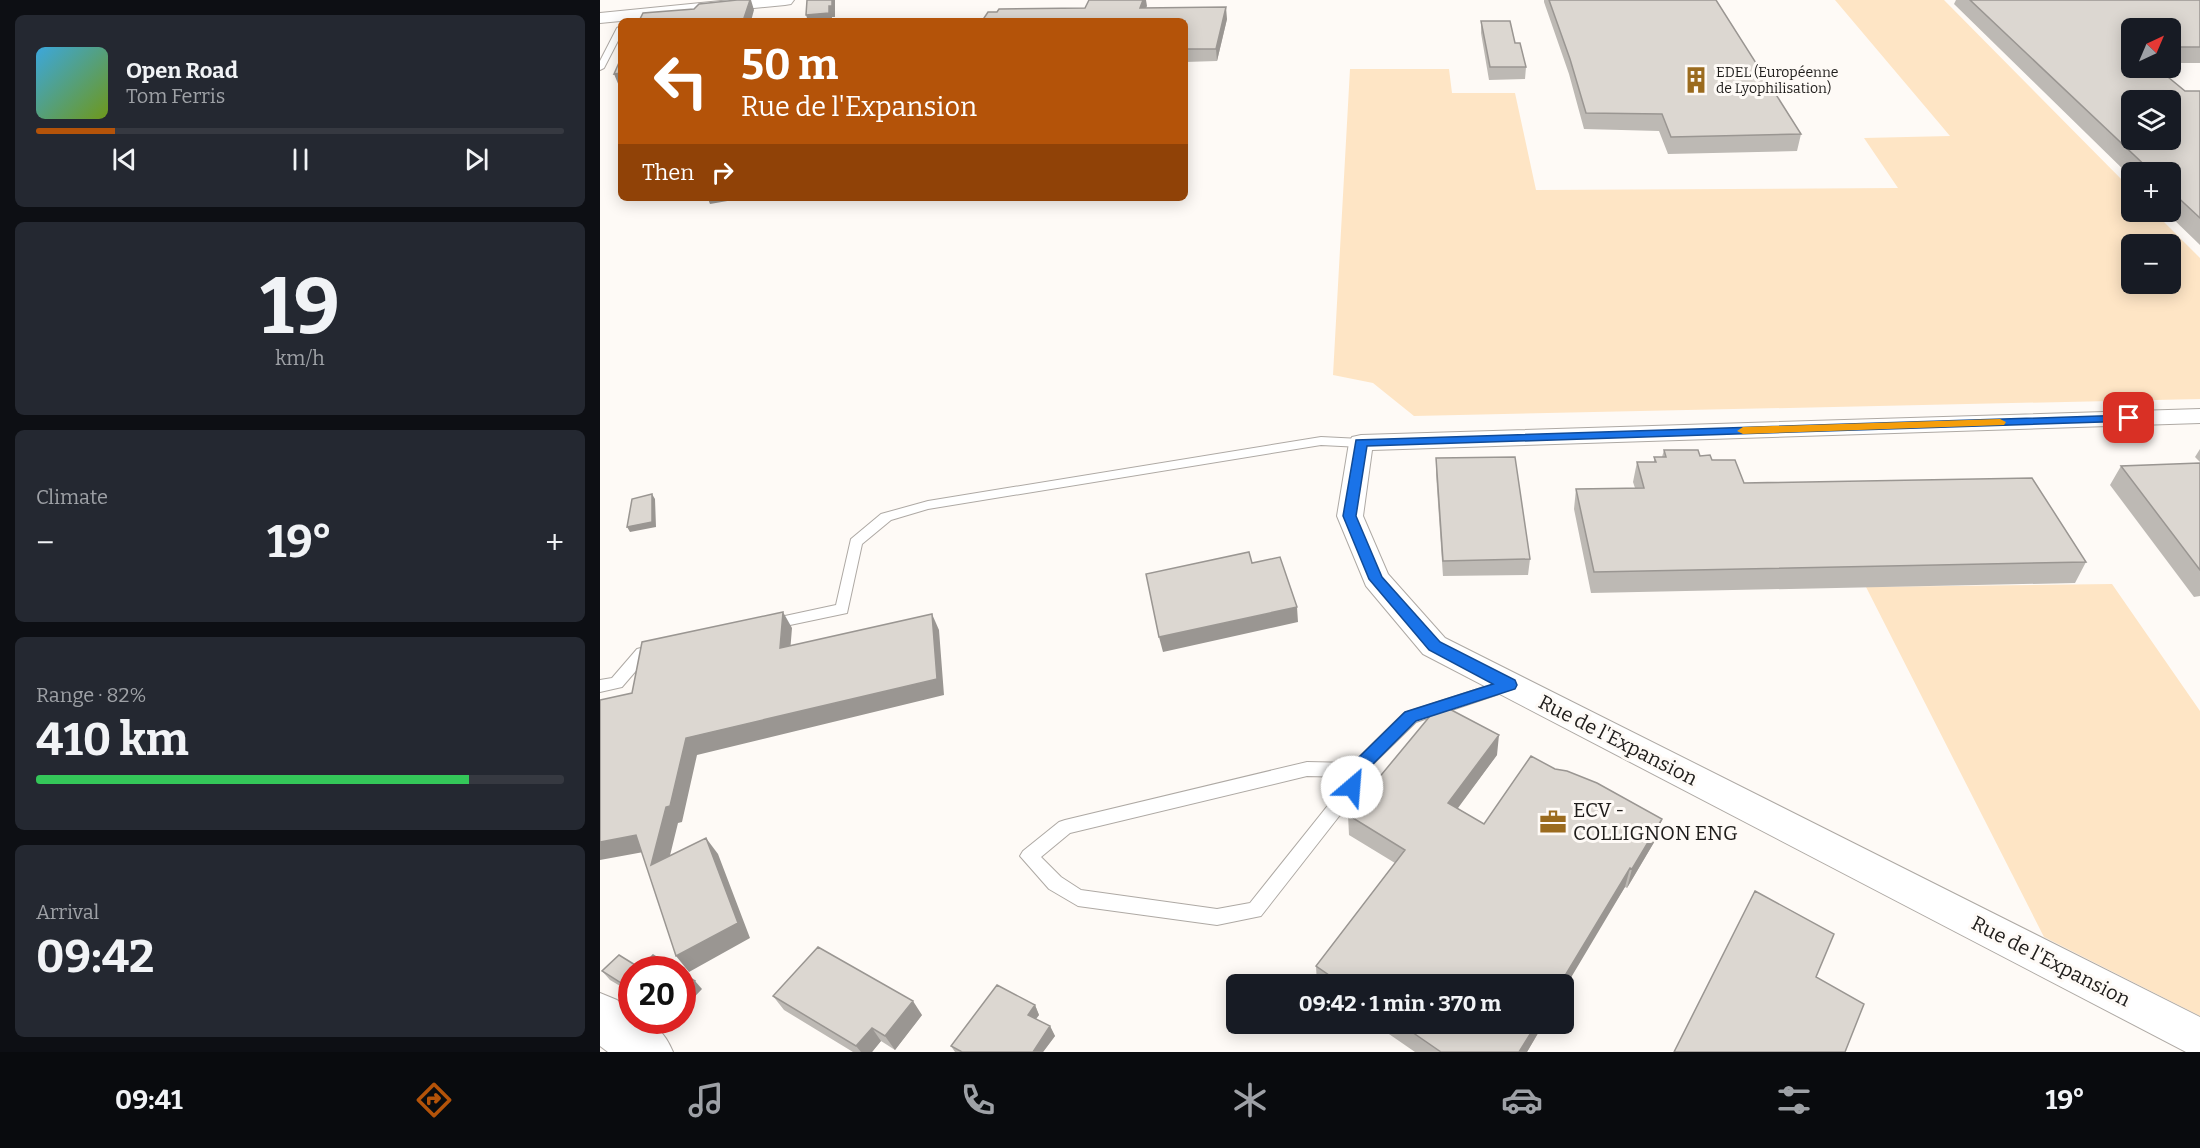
<!DOCTYPE html>
<meta charset="utf-8">
<style>
body{margin:0;font-family:Bitter,serif;background:#242831;color:#f1f3f6;height:100vh;display:flex;flex-direction:column;font-size:22px;white-space:nowrap}
*{box-sizing:border-box;margin:0}
p{font-size:20px;color:#9ea1a6}
.icon{flex:none;width:33px;height:33px;fill:none;stroke:currentColor;stroke-width:2;stroke-linecap:round;stroke-linejoin:round}
.map{position:relative;flex:1;overflow:hidden}
.panel{display:flex;flex-direction:column;gap:15px;padding:15px;background:#0d0f14;width:600px}
.panel>*{flex:none}
.top-card{position:absolute;left:18px;top:18px;width:570px;height:183px;border-radius:9px;box-shadow:0 3px 15px #0003;background:#b45309;color:#fff;overflow:hidden}
.needle{width:39px;rotate:44deg}
.controls{position:absolute;left:1521px;top:18px;display:grid;gap:12px}
.controls a{display:grid;place-items:center;width:60px;height:60px;border-radius:9px;background:#171b24;box-shadow:0 3px 15px #0003;font-size:30px}
.speed{position:absolute;left:18px;top:956px;display:flex;gap:12px;font-size:30px;font-weight:700;text-align:center}
.speed>*{display:grid;place-content:center;width:78px;height:78px;border-radius:50%;background:#171b24;box-shadow:0 3px 15px #0003;line-height:1}
.speed .limit{border:9px solid #d22;background:#fff;color:#111}
.pin{position:absolute;display:grid;place-items:center;width:51px;height:51px;color:#fff;margin:-26px;border-radius:12px;box-shadow:0 3px 9px #0006}
.me{position:absolute;width:66px;margin:-33px;rotate:27deg;stroke-linejoin:round;filter:drop-shadow(0 0 4px #0008)}
.turn{display:flex;align-items:center;gap:21px;height:126px;padding:0 24px;font-size:27px}
.turn .icon{width:78px;height:78px;stroke-width:2.5}
.turn b{display:block;font-size:42px;line-height:51px}
.then{display:flex;align-items:center;height:57px;padding:0 24px;background:#0003;gap:12px;font-size:22px}
.big{font-size:45px;font-weight:700;line-height:1.1}
.panel .card{flex:1;display:flex;flex-direction:column;justify-content:center;gap:9px;min-width:0;padding:0 21px;border-radius:9px;background:#242831}
.panel .dial{align-items:center;gap:0}
.dial b{font-size:78px;line-height:1}
.song{display:flex;align-items:center;gap:18px}
.cover{width:72px;height:72px;border-radius:9px;background:linear-gradient(135deg,hsl(200 70% 55%),hsl(80 70% 35%))}
.played{height:6px;border-radius:3px;background:linear-gradient(90deg,#b45309 15%,#363941 15%)}
.keys{display:flex;justify-content:space-around;direction:ltr}
.heat{display:flex;justify-content:space-between;align-items:center;font-size:33px;direction:ltr}
.charge{height:9px;border-radius:4px;background:linear-gradient(90deg,#34c759 82%,#363941 0)}
.trip{position:absolute;left:626px;top:974px;width:348px;height:60px;border-radius:9px;background:#171b24;box-shadow:0 3px 15px #0003;font-weight:700;line-height:60px;text-align:center}
.dock{display:flex;height:96px;justify-content:space-around;align-items:center;background:#090b0e;color:#9ea1a6}
.dock .icon{width:42px;height:42px}
.dock .selected{color:#b45309}
.dock b{font-size:27px;color:#f1f3f6}
main{display:flex;flex:1;min-height:0}
.map>svg:first-child{display:block}
.green{fill:#fee5c5;fill-rule:evenodd}
.lines{fill:none;stroke-linecap:round;stroke-linejoin:round}
.lane-casing{stroke:#aea9a4;stroke-width:2}
.street-casing{stroke:#aea9a4;stroke-width:2}
.secondary-casing{stroke:#aea9a4;stroke-width:2}
.lane{fill:#fff;fill-rule:evenodd}
.street{fill:#fff;fill-rule:evenodd}
.secondary{fill:#fff;fill-rule:evenodd}
.wall{fill:#bdb9b4}
.shaded-wall{fill:#9a9692}
.building{fill:#dcd7d1;stroke:#9a9692;stroke-width:1.5;fill-rule:evenodd}
.route{fill:#1a73e8;stroke:#114b97;stroke-width:1.5}
.slow{fill:#f59e0b}
.labels{text-anchor:middle;dominant-baseline:central;stroke-width:6;stroke-linejoin:round;paint-order:stroke}
.far-poi-label{font-size:14px;fill:#1e1c1a;stroke:#fefaf6;text-anchor:start}
.near-street-label{font-size:20px;fill:#1e1c1a;stroke:#fefaf6}
.near-poi-label{font-size:20px;fill:#1e1c1a;stroke:#fefaf6;text-anchor:start}
</style>
<main>
<section class="panel">
<div class="card">
<div class="song"><i class="cover"></i><div><b>Open Road</b><p>Tom Ferris</p></div></div>
<div class="played"></div>
<div class="keys"><svg class="icon" aria-label="previous" viewBox="0 0 24 24"><path d="M18 5L8 12l10 7zM5 5v14"/></svg><svg class="icon" aria-label="pause" viewBox="0 0 24 24"><path d="M8 5v14M16 5v14"/></svg><svg class="icon" aria-label="next" viewBox="0 0 24 24"><path d="M6 5l10 7-10 7zM19 5v14"/></svg></div>
</div>
<div class="card dial"><b>19</b><p>km/h</p></div>
<div class="card"><p>Climate</p>
<div class="heat"><a>−</a><b class="big">19°</b><a>+</a></div>
</div>
<div class="card"><p>Range · 82%</p><b class="big">410 km</b><div class="charge"></div></div>
<div class="card"><p>Arrival</p><b class="big">09:42</b></div>
</section>
<div class="map">
<svg width="1600" height="1052" viewBox="0 0 1600 1052">
<rect width="100%" height="100%" fill="#fefaf6"/>
<path class="green" d="M1235,0H1344L1531,189L1532,212H1554L1600,258V399L814,416L773,383L733,375L750,69H849L852,93H915L936,190L1298,188L1264,138L1350,136ZM1532,244H1570V284H1532Z
M1512,584L1600,711V1016L1444,937L1266,587Z"/>
<g class="lines">
<defs>
<path id="lane" d="M21,26V35L4,68L0,70V61L17,28Z
M721,437L761,439L767,443L761,447L721,445L328,509L291,520L262,544L247,613L171,629L166,628L164,624L166,620L171,619L236,605L251,539L281,514L328,501Z
M56,644L61,646L64,650L61,654L47,658L22,687L0,692V680L12,678L37,649Z
M909,679L914,681L917,685L914,689L816,722L764,773L758,792L661,916L617,925L478,906L449,889L420,856L423,851L459,822L465,820L707,762L753,763L804,713ZM707,776L747,777L745,784L650,903L617,909L481,890L461,877L441,857L470,833Z"/>
<path id="street" d="M1600,409V423L772,450L763,516L788,574L845,638L1600,1017V1052H1586L823,654L766,586L737,516L749,443L752,437L761,435Z"/>
<path id="secondary" d="M131,0H194L191,4L185,5L0,23V13Z
M0,993L17,1000L32,1011V1020C54,1020 65,1033 73,1052H8L0,1046Z"/>
</defs>
<use href="#lane" class="lane-casing"/>
<use href="#street" class="street-casing"/>
<use href="#secondary" class="secondary-casing"/>
<use href="#lane" class="lane"/>
<use href="#street" class="street"/>
<use href="#secondary" class="secondary"/>
</g>
<path class="wall" d="M489,0H546V8L627,19L617,61L585,62V21L485,8Z
M944,0H1116L1201,134L1197,151L1068,154L1059,131L984,129L969,74L944,2Z
M1356,0H1600V63H1570V28H1532V68L1585,91H1600V245L1566,212H1570V172H1532V178L1354,4Z
M881,21L915,43L926,67L925,79L889,80L881,33Z
M1600,449V462L1595,457Z
M1064,450L1100,456L1112,460L1144,483L1486,562L1475,583L991,593L974,509L976,489L1035,488L1033,482L1037,462H1054V457H1062Z
M836,458L930,559L928,575L843,576L836,474Z
M1600,463V596L1594,597L1510,485L1521,466Z
M897,755L857,808L884,824L1056,839L1027,888L1025,887L963,984H717L716,966L795,863L749,835L748,815Z
M40,968L32,969V993L10,980L2,971Z
M173,996L322,1015L295,1050L281,1041L272,1052H253L184,1010Z
M435,1005L439,1015L436,1019L450,1026L455,1036L443,1052H355L351,1046Z
M773,1023H944L927,1052H815Z"/>
<path class="shaded-wall" d="M150,0H151L154,10L151,21H143Z
M232,0H235V17H232V21H208L206,15L229,6Z
M543,0H546L547,6L541,20L540,8Z
M626,7L627,19L617,61L616,49Z
M21,73V86H19L14,74Z
M116,198H139V199L110,204L108,199Z
M52,494L55,499L56,527L30,532L27,527Z
M697,607L698,622L563,652L559,637Z
M183,612L192,628L189,665L180,648Z
M332,614L339,630L344,695L97,755L82,822L78,823L64,880L51,865L66,807L86,738Z
M899,735L897,755L847,823L848,803Z
M1062,819L1056,839L1027,888L1032,869Z
M36,835L49,851L0,860V842Z
M106,838L118,854L150,938L89,972L76,956Z
M1030,868L1025,887L963,991V984H960Z
M95,981L102,989L82,1010V994Z
M313,1001L322,1015L295,1050L285,1036Z
M435,1005L439,1015L432,1024L428,1015Z
M937,1023H944L927,1052H919Z
M450,1026L455,1036L443,1052H433Z
M272,1028L281,1041L272,1052H261L256,1046Z"/>
<path class="building" d="M137,0H150L143,21H39L43,13L94,9L99,4Z
M207,0H232V6H229V13L206,15Z
M489,0H543L540,8L626,7L616,49H585V21H382L388,12H397L399,9L485,8Z
M949,0H1116L1201,134L1071,137L1062,114L986,113L970,59Z
M1370,0H1600V47H1570V28H1532V68H1557L1585,91H1600V218L1570,190V172H1552ZM1532,100H1570V140H1532Z
M881,21H910L915,43H920L926,67H890Z
M21,58V73L14,74Z
M1064,450H1098L1100,456L1110,455L1112,460H1135L1144,483L1432,478L1486,562L994,572L976,489L1044,488L1037,462H1056L1054,457H1066Z
M915,457L930,559L843,561L836,458Z
M1600,463V570L1521,466Z
M52,494V522L27,527L32,499Z
M649,552L652,563L680,557L697,607L559,637L546,574Z
M183,612L180,648L332,614L337,679L86,738L70,806L66,807L51,865L106,838L138,923L76,956L36,835L0,842V700L32,693L42,642Z
M840,704L899,735L848,803L884,824L931,756L955,769L967,771L997,783L1062,819L1032,869L1030,868L960,984H742L716,966L805,850L748,815Z
M1155,891L1234,934L1216,977L1264,1004L1245,1052H1074Z
M218,947L313,1001L285,1036L272,1028L256,1046L173,996Z
M19,955L40,968L53,955L75,969H32V990L2,971Z
M82,973L95,981L82,994Z
M397,985L435,1005L428,1015L450,1026L433,1052H362L351,1046Z
M799,1023H937L919,1052H841Z"/>
<path class="route" d="M1529,415L1533,416L1535,418L1533,421L767,446L756,516L782,577L840,642L915,680L917,685L915,689L816,721L764,773L758,792L752,794L746,792L744,787L751,765L805,712L893,684L829,650L769,579L743,516L756,440Z"/>
<path class="slow" d="M1400,419L1406,422L1404,425L1143,434L1137,431L1143,427Z"/>
<defs>
<symbol id="building-bare" viewBox="-9 -9 18 18"><path d="M-4-6H4V6H1V3H-1V6H-4ZM-2.5-4.3h1.7v1.8h-1.7ZM.8-4.3h1.7v1.8H.8ZM-2.5-1h1.7V.8h-1.7ZM.8-1h1.7V.8H.8Z" fill="#9b6b1e" stroke="#fefaf6" stroke-width="2.5" paint-order="stroke"/></symbol>
<symbol id="office-bare" viewBox="-9 -9 18 18"><path d="M-6-3h4V-5.5h4V-3h4V5H-6ZM-1-4.5V-3h2v-1.5ZM-6 0V1H6V0Z" fill="#9b6b1e" stroke="#fefaf6" stroke-width="2.5" paint-order="stroke"/></symbol>
</defs>
<g fill-rule="evenodd">
<use href="#building-bare" x="1077" y="61" width="38" height="38"/>
<use href="#office-bare" x="934" y="803" width="38" height="38"/>
</g>
<g class="labels">
<g class="far-poi-label">
<text x="1116" y="72">EDEL (Européenne<tspan x="1116" dy="16">de Lyophilisation)</tspan></text>
</g>
<g class="near-street-label">
<text transform="translate(1018 740) rotate(27)">Rue de l'Expansion</text>
<text transform="translate(1451 961) rotate(27)">Rue de l'Expansion</text>
</g>
<g class="near-poi-label">
<text x="973" y="810">ECV -<tspan x="973" dy="23">COLLIGNON ENG</tspan></text>
</g>
</g>
</svg>
<div class="controls">
<a><svg class="needle" viewBox="-14 -14 28 28"><path d="M0-13l5 13h-10z" fill="#e53935"/><path d="M0 13l5-13h-10z" fill="#9ea1a6"/></svg></a>
<a><svg class="icon" aria-label="layers" viewBox="0 0 24 24"><path d="M12 4l9 5-9 5-9-5zM3 14l9 5 9-5"/></svg></a>
<a>+</a>
<a>−</a>
</div>
<div class="speed"><div class="limit">20</div></div>
<div class="pin" style="left:1529px;top:418px;background:#d93025"><svg class="icon" aria-label="arrive" viewBox="0 0 24 24"><path d="M6 21V4h12l-3 4 3 4H6"/></svg></div>
<svg class="me" style="left:752px;top:787px" viewBox="-20 -20 40 40"><circle r="19" fill="#fff"/><path d="M0-13L10 11 0 6-10 11z" fill="#1a73e8"/></svg>
<div class="trip">09:42 · 1 min · 370 m</div>
<div class="top-card">
<div class="turn"><svg class="icon" aria-label="left" viewBox="0 0 24 24"><path d="M17 20v-9H6M10 6l-5 5 5 5"/></svg><div><b>50 m</b>Rue de l'Expansion</div></div>
<div class="then">Then<svg class="icon" aria-label="right" viewBox="0 0 24 24"><path d="M7 20v-9h11M14 6l5 5-5 5"/></svg></div>
</div>
</div>
</main>
<nav class="dock">
<b>09:41</b>
<svg class="icon selected" aria-label="directions" viewBox="0 0 24 24"><path d="M12 3l9 9-9 9-9-9zM9 14v-3h6M13 9l2 2-2 2"/></svg>
<svg class="icon" aria-label="music" viewBox="0 0 24 24"><path d="M9 18V5l10-2v13"/><circle cx="6" cy="18" r="3"/><circle cx="16" cy="16" r="3"/></svg>
<svg class="icon" aria-label="phone" viewBox="0 0 24 24"><path d="M5 4h4l2 5-3 2q2 4 5 5l2-3 5 2v4C11 20 4 13 5 4z"/></svg>
<svg class="icon" aria-label="climate" viewBox="0 0 24 24"><path d="M12 3v18M4 7l16 10M4 17L20 7"/></svg>
<svg class="icon" aria-label="car" viewBox="0 0 24 24"><path d="M5 17H2v-5l4-1 3-4h7l3 4 3 1v5h-3M9 17h6M6 11h13"/><circle cx="7" cy="17" r="2"/><circle cx="17" cy="17" r="2"/></svg>
<svg class="icon" aria-label="filters" viewBox="0 0 24 24"><path d="M4 7h16M4 17h16"/><circle cx="9" cy="7" r="2"/><circle cx="15" cy="17" r="2"/></svg>
<b>19°</b>
</nav>
